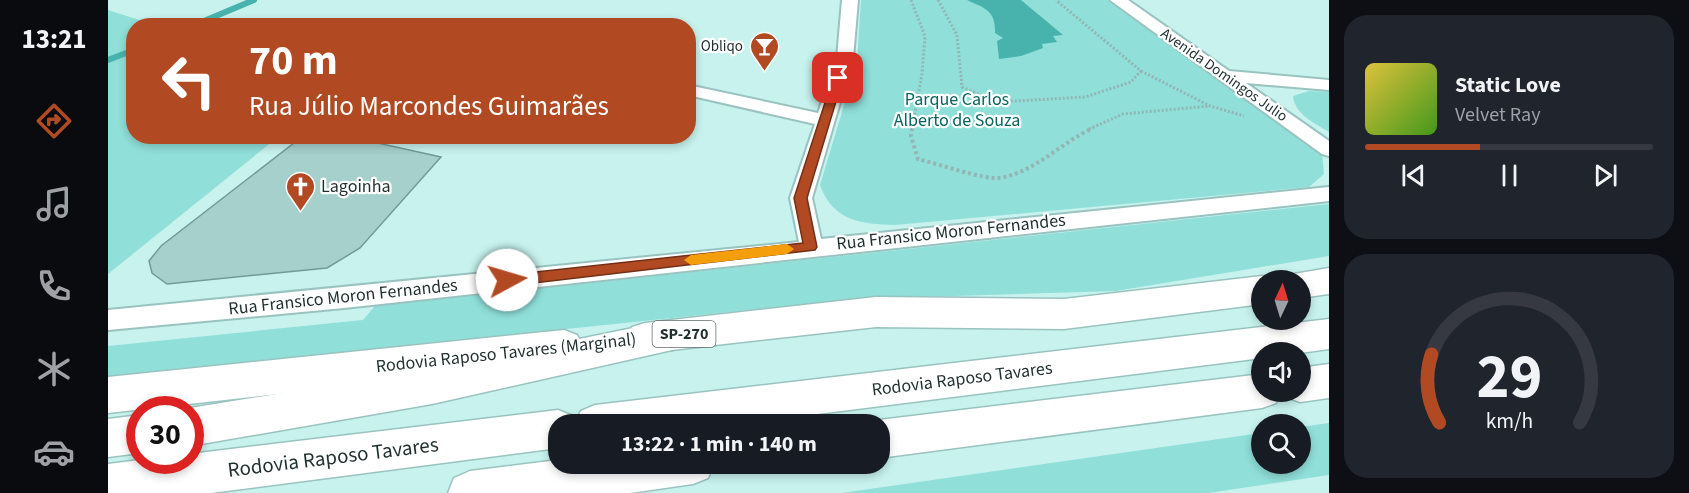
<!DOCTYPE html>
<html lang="pt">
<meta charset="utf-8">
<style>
body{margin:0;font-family:"Source Sans 3",sans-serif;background:#20242c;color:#f1f3f6;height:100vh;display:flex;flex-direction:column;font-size:22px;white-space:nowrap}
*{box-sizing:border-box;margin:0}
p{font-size:20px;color:#9ea1a6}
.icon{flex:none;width:33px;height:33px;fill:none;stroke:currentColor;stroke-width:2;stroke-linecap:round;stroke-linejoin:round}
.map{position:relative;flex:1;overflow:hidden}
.sheet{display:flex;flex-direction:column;gap:15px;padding:15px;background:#0d0f14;width:360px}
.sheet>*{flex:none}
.top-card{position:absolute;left:18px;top:18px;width:570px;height:126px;border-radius:24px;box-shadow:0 3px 9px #0003;background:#b14a22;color:#fff;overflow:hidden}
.needle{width:39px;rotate:4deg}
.controls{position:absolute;left:1143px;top:270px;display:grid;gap:12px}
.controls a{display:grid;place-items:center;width:60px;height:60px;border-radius:50%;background:#171b24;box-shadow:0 3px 9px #0003;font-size:30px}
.speed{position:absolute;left:18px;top:396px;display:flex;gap:12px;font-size:30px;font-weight:700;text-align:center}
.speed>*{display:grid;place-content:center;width:78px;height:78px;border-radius:50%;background:#171b24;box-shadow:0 3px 9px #0003;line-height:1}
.speed .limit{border:9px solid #d22;background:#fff;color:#111}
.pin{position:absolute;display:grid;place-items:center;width:51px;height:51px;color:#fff;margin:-26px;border-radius:12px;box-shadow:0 3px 9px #0006}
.me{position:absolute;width:66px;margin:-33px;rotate:84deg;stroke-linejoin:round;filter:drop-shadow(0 0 4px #0008)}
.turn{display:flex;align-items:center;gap:21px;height:126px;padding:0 24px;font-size:27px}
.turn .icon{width:78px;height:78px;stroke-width:2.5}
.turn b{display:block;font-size:42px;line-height:51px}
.sheet .tile{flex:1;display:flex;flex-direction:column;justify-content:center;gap:9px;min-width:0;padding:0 21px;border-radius:24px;background:#20242c}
.sheet .dial{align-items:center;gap:0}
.dial svg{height:156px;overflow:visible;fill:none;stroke:#363941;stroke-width:7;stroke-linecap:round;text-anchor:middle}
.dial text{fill:#f1f3f6;stroke:none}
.song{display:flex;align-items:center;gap:18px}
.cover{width:72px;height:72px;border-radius:9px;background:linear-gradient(135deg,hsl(50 70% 55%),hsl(100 70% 35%))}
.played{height:6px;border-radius:3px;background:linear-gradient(90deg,#b14a22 40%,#363941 40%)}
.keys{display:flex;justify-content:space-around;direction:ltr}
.trip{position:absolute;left:440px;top:414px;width:342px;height:60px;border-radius:24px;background:#171b24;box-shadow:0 3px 9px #0003;font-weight:700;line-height:60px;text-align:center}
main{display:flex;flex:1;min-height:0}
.dock{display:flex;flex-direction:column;width:108px;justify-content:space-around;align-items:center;background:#090b0e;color:#9ea1a6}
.dock .icon{width:42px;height:42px}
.dock .selected{color:#b14a22}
.dock b{font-size:27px;color:#f1f3f6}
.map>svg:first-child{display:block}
.green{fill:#90dfd9}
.water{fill:#48b3ad}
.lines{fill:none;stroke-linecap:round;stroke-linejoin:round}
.stream{stroke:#48b3ad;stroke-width:6}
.building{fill:#a5d0cc;stroke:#729b97;stroke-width:1.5}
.minor-casing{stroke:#99c3c0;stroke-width:4}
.trunk-casing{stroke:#99c3c0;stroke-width:3}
.motorway-casing{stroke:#99c3c0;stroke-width:3}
.path-far1{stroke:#93b6b3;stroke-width:3;stroke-dasharray:2 2;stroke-linecap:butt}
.path{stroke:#93b6b3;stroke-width:4;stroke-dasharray:3 3;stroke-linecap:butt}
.minor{fill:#fff;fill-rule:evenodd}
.trunk{fill:#fff;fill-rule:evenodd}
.motorway{fill:#fff;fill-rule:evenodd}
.route{fill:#b14a22;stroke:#733016;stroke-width:1.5}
.slow{fill:#f59e0b}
.labels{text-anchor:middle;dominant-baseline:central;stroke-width:4.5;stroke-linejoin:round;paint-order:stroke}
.far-poi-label{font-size:15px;fill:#1f302f;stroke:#fff;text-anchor:end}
.far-street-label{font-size:15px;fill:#1f302f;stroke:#fff}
.shield{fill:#fff;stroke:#626e6d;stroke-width:1.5}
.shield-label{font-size:16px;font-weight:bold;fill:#1f302f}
.park-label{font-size:18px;fill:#0a6561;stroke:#fff}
.poi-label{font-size:18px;fill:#1f302f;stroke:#fff;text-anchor:start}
.street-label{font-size:18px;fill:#1f302f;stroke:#fff}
.near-street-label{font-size:21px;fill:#1f302f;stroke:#fff}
</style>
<main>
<nav class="dock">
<b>13:21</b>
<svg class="icon selected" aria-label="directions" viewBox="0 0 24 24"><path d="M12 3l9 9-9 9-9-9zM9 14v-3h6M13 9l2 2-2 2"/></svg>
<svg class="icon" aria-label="music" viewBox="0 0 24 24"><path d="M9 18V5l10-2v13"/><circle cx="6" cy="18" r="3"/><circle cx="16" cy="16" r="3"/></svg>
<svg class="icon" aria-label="phone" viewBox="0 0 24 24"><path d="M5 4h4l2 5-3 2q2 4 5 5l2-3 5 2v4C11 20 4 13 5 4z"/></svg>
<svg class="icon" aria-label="climate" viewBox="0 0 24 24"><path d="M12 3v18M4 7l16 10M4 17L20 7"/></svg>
<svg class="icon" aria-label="car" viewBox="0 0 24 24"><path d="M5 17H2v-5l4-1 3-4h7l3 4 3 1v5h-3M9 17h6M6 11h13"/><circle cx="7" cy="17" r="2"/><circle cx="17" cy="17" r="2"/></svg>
</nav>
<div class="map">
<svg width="1221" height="493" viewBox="0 0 1221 493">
<rect width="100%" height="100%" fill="#c7f2ee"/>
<path class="green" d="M753,0H999L1214,154L1216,174L1201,187L787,225C753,224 725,221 712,185L749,62Z
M0,10L47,25L26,26V136L170,137L0,274Z
M1201,91L1221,92V132C1207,123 1187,115 1185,96Z
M1221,204V256L1008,291L749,299L0,376V346L255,320L267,306Z
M1221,423V475L1100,493H734L1153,433L1154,464H1192L1193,427Z"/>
<path class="water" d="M859,0H913L955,35L945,36L949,42L934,44L935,48L913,56L891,59L889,41L895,38L887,33C888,10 876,8 859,0Z"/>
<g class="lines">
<path class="stream" d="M84,26L146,0
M0,60L26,50"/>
</g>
<path class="building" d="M195,136H238L333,157L252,248L219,268L59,284L44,273L41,261L53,246Z"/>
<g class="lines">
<defs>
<path id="minor" d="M734,0H750L745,58L704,198L713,239L1221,187V201L236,308L0,330V310L691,242L682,198L707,124L580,95V85L710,113L729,58Z
M1002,0H1020L1121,71L1221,80V90L1138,83L1221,141V156L1214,154Z"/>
<path id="trunk" d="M1221,268V294L1192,298V280H1177L1180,275Z
M1154,276L1166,280H1154V304L956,329L768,327L537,353L524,349L518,338L524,327L537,323L768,297L956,299Z
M456,330L469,335L475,346L469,357L456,362L0,413V377Z"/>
<path id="motorway" d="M1221,319V349L1192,353L1154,352V358L631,424H450V448L103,493H0V464L32,460H82V454L450,410L465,416L467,422L473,411L487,405Z
M564,320L577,324L582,335L577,346L564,350L324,404L82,446V410H78L82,408L324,369Z
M1221,364V398L1192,402L1178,397L1175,392H1192V368Z
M1154,374V392H1173L1168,403L1154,408L771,458V424H758L771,420Z
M32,415V453L0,457V419Z
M450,460V464H606L600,478L585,484L522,493H340L346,478L362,471Z"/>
</defs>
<use href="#minor" class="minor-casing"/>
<use href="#trunk" class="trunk-casing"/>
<use href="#motorway" class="motorway-casing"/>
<path class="path-far1" d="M803,0L817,36L814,74L804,129
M830,0L849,35L854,87L889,102L977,97L1023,82L1033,71L948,0
M1033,71L1102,106L1136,116
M981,129L1015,114L1102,106"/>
<path class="path" d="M804,128L803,136L810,159C827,163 877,180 891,178C926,173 954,142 985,128"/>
<use href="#minor" class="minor"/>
<use href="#trunk" class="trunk"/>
<use href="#motorway" class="motorway"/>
</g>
<path class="route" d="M730,75L735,78L699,198L709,247L707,250L399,286L394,284V276L399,275L695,243L686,198L725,78Z"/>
<path class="slow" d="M679,244L686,249L679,254L583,265L576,260L583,255Z"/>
<defs>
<symbol id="bar-pin" viewBox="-11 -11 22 30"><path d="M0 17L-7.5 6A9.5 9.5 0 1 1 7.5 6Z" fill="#b14a22" stroke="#fff"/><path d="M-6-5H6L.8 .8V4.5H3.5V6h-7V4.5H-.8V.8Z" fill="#fff"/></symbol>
<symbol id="church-pin" viewBox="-11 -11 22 30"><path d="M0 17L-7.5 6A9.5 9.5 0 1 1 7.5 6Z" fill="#b14a22" stroke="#fff"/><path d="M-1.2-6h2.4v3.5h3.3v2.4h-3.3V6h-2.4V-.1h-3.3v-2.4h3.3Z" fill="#fff"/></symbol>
</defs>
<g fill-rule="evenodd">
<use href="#bar-pin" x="640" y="30" width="33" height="45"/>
<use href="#church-pin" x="176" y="170" width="33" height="45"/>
</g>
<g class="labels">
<g class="far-poi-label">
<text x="635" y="46">Obliqo</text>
</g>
<g class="far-street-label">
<text transform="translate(1116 75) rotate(35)">Avenida Domingos Julio</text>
</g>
<rect class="shield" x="544.5" y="321" width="63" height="26" rx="4.5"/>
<g class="shield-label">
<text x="576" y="334">SP-270</text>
</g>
<g class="park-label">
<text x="849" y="99">Parque Carlos<tspan x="849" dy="21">Alberto de Souza</tspan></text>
</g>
<g class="poi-label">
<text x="213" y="186">Lagoinha</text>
</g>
<g class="street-label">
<text transform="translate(843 232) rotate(-6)">Rua Fransico Moron Fernandes</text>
<text transform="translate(235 297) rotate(-6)">Rua Fransico Moron Fernandes</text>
<text transform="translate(398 353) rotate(-6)">Rodovia Raposo Tavares (Marginal)</text>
<text transform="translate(854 379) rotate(-7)">Rodovia Raposo Tavares</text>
</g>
<g class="near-street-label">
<text transform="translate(225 457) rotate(-7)">Rodovia Raposo Tavares</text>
</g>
</g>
</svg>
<div class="controls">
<a><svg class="needle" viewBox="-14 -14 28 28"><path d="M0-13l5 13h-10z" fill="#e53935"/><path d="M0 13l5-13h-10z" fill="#9ea1a6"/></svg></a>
<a><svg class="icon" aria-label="sound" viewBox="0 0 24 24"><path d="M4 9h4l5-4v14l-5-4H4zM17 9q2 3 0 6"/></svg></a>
<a><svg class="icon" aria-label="search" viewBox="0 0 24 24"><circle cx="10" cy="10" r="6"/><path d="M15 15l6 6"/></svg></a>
</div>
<div class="speed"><div class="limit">30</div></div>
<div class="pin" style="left:730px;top:78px;background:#d93025"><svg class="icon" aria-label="arrive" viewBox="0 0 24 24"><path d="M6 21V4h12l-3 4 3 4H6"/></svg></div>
<svg class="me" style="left:399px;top:280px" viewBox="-20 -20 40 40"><circle r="19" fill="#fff"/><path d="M0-13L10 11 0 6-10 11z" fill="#b14a22"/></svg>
<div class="trip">13:22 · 1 min · 140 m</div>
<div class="top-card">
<div class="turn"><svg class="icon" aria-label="left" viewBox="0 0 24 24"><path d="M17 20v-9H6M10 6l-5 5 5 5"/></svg><div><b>70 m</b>Rua Júlio Marcondes Guimarães</div></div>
</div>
</div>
<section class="sheet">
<div class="tile">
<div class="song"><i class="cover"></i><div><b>Static Love</b><p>Velvet Ray</p></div></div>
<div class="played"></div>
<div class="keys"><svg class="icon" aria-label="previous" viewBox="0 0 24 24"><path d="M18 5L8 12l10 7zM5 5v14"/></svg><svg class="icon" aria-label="pause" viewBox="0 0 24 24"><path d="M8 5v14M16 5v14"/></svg><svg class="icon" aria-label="next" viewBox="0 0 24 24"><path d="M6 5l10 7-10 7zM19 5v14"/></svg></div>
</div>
<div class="tile dial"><svg viewBox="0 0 100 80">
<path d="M14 69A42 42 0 1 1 86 69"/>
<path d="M14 69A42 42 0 0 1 10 34" stroke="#b14a22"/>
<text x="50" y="56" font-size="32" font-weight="700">29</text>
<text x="50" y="72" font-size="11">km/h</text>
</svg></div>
</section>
</main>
